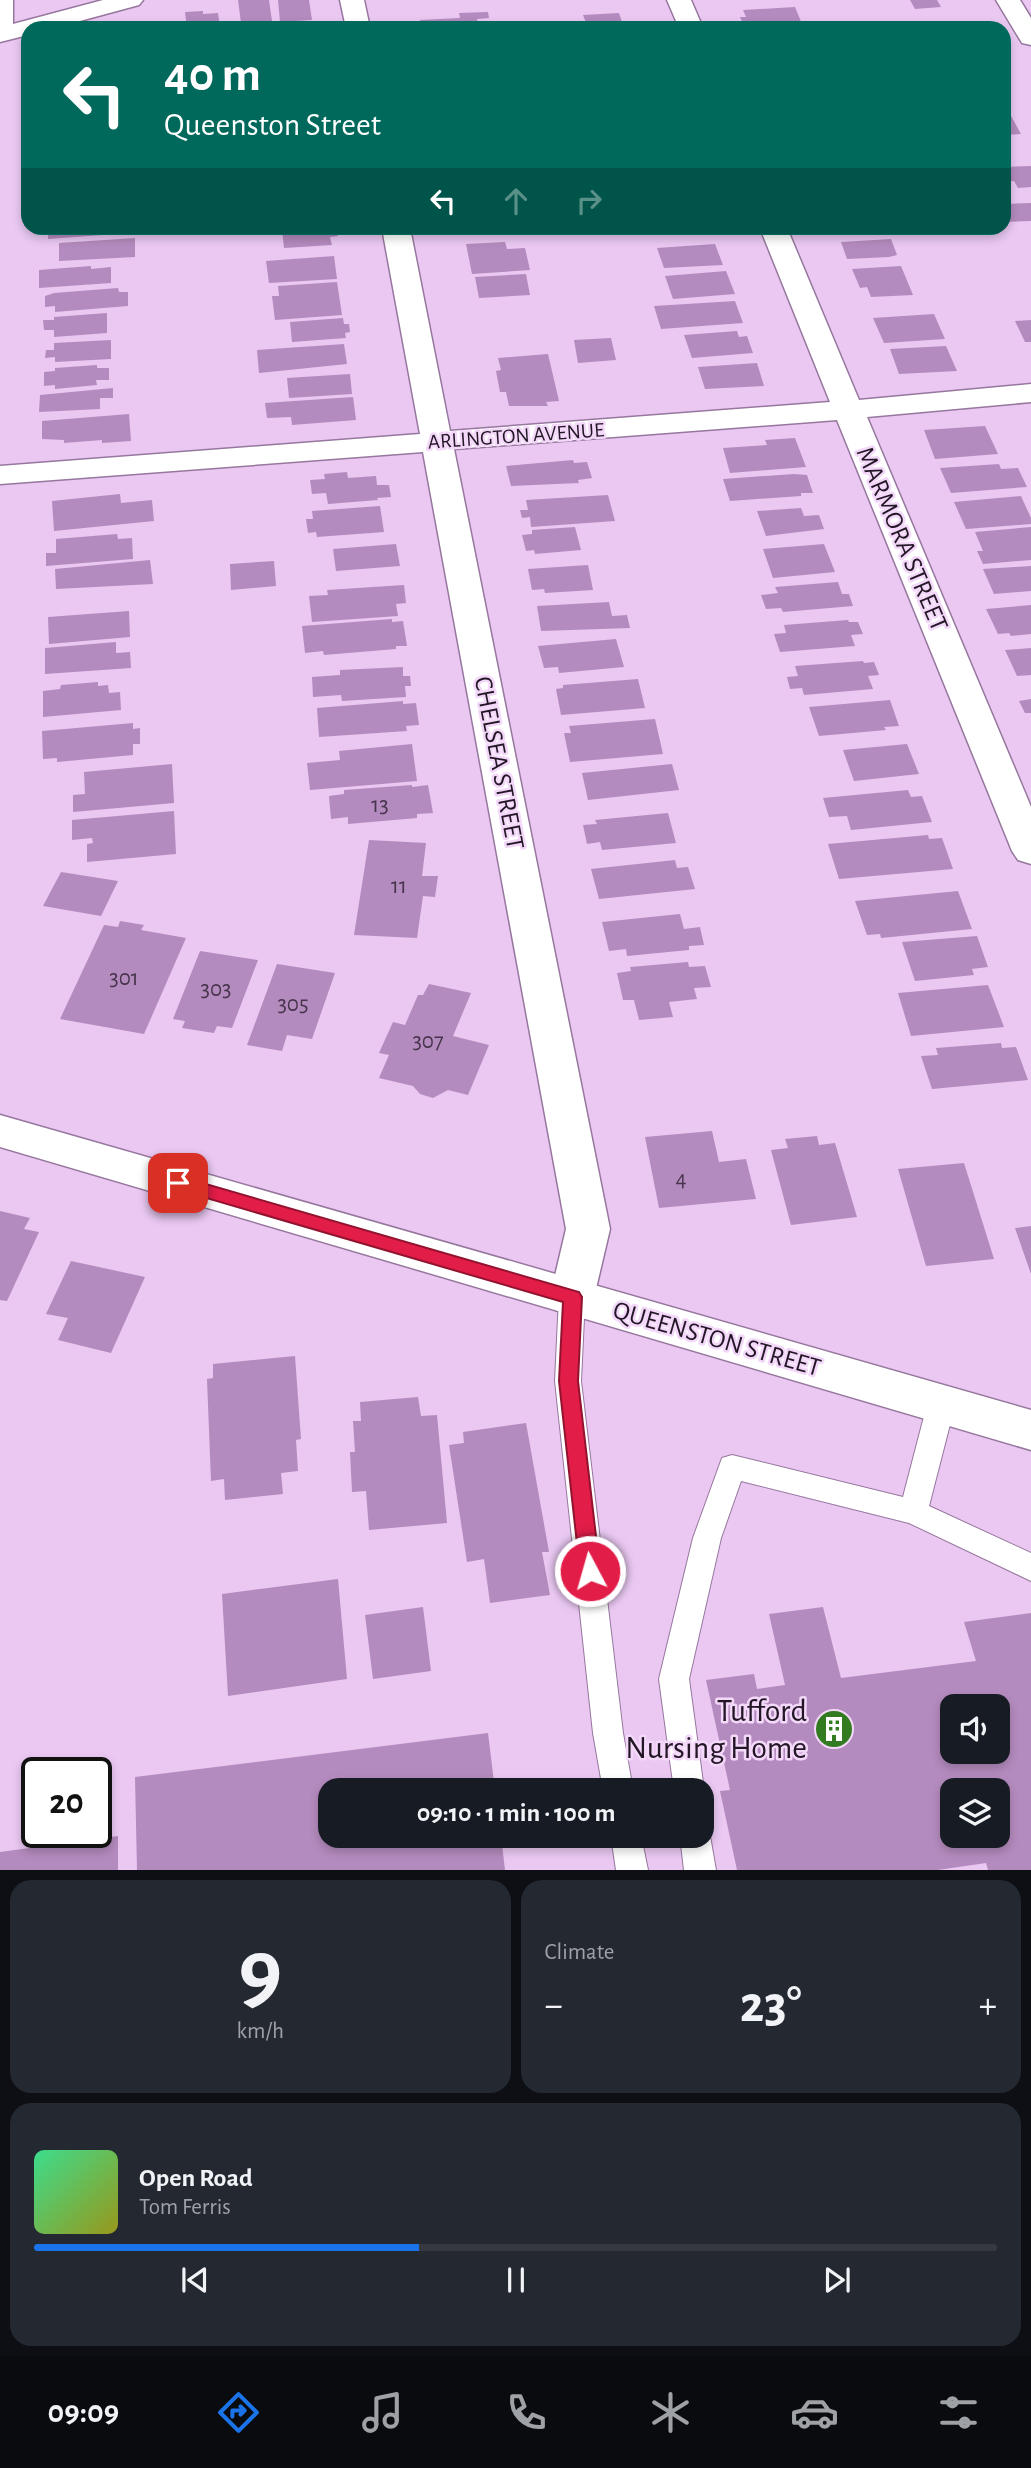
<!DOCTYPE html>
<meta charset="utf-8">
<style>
body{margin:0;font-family:"Alegreya Sans",sans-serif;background:#242831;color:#f1f3f6;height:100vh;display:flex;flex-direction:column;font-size:26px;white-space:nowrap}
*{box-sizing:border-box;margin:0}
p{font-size:23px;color:#9ea1a6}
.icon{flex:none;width:38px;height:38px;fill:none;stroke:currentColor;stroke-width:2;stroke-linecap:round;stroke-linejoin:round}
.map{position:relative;height:1870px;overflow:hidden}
.side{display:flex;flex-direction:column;gap:10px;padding:10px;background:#0d0f14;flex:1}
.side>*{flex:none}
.top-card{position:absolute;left:21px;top:21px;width:990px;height:214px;border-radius:21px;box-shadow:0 4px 10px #0003;background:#00695c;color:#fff;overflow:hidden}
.buttons{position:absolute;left:940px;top:1694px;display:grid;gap:14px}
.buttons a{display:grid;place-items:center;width:70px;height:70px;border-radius:14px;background:#171b24;box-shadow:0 4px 10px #0003;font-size:35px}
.speed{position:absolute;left:21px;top:1757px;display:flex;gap:14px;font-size:35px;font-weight:700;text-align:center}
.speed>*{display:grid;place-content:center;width:91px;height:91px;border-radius:50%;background:#171b24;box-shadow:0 4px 10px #0003;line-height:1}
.speed .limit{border:4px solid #111;border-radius:10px;background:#fff;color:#111}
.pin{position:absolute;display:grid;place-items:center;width:60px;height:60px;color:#fff;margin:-30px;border-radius:14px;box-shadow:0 4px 10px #0006}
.me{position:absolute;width:77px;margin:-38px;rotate:354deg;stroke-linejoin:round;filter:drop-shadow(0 0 5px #0008)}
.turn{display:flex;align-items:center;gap:24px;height:147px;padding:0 28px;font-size:32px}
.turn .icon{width:91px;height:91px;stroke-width:2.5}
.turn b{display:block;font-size:49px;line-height:60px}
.lanes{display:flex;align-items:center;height:66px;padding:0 28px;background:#0003;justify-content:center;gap:35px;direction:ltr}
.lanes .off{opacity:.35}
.big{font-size:52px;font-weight:700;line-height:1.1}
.side .widget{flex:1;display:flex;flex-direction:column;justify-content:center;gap:10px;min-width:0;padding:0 24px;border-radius:21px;background:#242831}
.side .dial{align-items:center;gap:0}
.dial b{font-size:91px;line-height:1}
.song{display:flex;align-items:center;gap:21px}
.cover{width:84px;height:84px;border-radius:10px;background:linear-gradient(135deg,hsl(150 70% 55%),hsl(60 70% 35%))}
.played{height:7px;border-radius:4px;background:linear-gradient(90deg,#1a73e8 40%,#363941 40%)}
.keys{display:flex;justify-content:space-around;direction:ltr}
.heat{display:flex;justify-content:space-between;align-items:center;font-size:38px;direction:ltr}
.side .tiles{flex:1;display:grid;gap:10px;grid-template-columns:1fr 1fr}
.widget:last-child{grid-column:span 2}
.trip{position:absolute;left:318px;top:1778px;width:396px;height:70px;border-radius:21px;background:#171b24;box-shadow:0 4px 10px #0003;font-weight:700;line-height:70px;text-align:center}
.tab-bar{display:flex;height:112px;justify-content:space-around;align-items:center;background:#090b0e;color:#9ea1a6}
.tab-bar .icon{width:49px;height:49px}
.tab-bar .on{color:#1a73e8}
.tab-bar b{font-size:32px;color:#f1f3f6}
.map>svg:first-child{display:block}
.building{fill:#b48bbe;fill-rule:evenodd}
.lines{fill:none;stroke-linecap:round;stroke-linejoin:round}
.service-casing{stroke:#96779d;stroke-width:2}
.minor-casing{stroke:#96779d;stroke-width:3}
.tertiary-casing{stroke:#96779d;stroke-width:3}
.secondary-casing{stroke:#96779d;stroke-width:3}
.service{fill:#fff;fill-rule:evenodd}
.minor{fill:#fff;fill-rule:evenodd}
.tertiary{fill:#fff;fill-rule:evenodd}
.secondary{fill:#fff;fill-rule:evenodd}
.route{fill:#e11d48;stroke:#92132f;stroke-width:2}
.labels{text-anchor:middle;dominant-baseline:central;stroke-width:5;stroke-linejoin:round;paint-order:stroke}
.far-street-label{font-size:21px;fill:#231726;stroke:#f3d8fa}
.number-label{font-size:23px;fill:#47344c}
.street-label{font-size:26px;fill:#231726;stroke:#f3d8fa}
.near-poi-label{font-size:32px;fill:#231726;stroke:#f3d8fa;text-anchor:end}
</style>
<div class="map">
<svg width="1031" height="1870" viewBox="0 0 1031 1870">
<rect width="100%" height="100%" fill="#eac8f2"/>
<path class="building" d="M238,0H269L272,21L245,26L244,23H241Z
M278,0H309L312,20L280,22Z
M910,0H937L941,7L915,9Z
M795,7L802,24L750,26L749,23L743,24L740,17H746L743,10Z
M203,11V14L218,13L220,28H187L185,12Z
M488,12L489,18L477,19L479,28H421L420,20L460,18L459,13Z
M619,13L624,28H588L583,15Z
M957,21L961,28H902L900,24Z
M1004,114H1010L1021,134L1004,135Z
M1031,166V187L1018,188L1014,181L1004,182V167Z
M1031,203V221L1004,222V204Z
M48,228H130V233L48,239Z
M337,228L338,236L330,237L332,245L284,248L282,229Z
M464,228H515L516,232L466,235Z
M135,238V257L59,261V243Z
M891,239L897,255L889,257L847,259L841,242Z
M505,242L507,249L525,248L530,270L472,274L466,244Z
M715,244L723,265L664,268L657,248Z
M334,256L337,279L269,283L266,261Z
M91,266V269L111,267V283L39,288V270Z
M901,266L913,295L871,297L867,287L860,288L852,269Z
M726,271L735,294L673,299L665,276Z
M526,274L530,295L479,298L475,277Z
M337,282L342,315L275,320L272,296H279L278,286Z
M118,288L119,292H128V306L55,312V306L45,307V296L54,293Z
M735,301L743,323L661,329L654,306Z
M107,313V333L54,337V330H44L43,320H54V317Z
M934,314L945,339L884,343L873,318Z
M343,318L344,324H349L350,332L345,333L346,338L292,342L290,322Z
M1031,320V342H1025L1015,321Z
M737,331L739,337L747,336L753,353L692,358L684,335Z
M611,338L616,360L578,363L574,340Z
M111,340V359L55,362V357L45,358L46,350H54V343Z
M344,344L347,364L259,373L257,350Z
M946,346L957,371L899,374L890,349Z
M548,354L559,401L546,402L548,406H509L506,392H500L496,371L501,370L498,358Z
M757,363L764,386L705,389L698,367Z
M97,365V368H109V380H96L97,385L55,389V385L44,386V372L55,371V368Z
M350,374L352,394L289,398L287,378Z
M113,388V398H100V409L39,412L40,395Z
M353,397L356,420L292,425L291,417L267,418L265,403Z
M129,414L131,441L102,443V440L64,443V440L42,439V421Z
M985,426L998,454L935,459L924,430Z
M795,438L806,467L730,473L723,448L767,445L765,440Z
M573,460L574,463L587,462L592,478L578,480L579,483L511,486L506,466Z
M999,464L1001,469L1018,468L1027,487L951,493L940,468Z
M347,472L348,478L376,476L377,485H389L391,497L377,498L378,500L328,504L326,493L312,494L310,480L325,479L324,474Z
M794,474L807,475L813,493H801V496L730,501L723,479Z
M120,494L121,503L152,500L154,521L54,531L52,501Z
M608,495L615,521L531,527L530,517L522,518L520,510H528L526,500Z
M1021,496L1031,518V524L966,529L954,502Z
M380,506L384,532L317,537L316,532L308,533L306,519H313L312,511Z
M801,508L804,516L819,515L824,529L766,536L757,511Z
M575,527L581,550L535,554L534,550L526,551L522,535L532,534V530Z
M1031,527V560L983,564L977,551H983L975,532Z
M117,534L118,539L132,538L133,559L46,566V553H56V539Z
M396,544L400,566L336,571L333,549Z
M824,544L835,572L773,578L763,549Z
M150,560L153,584L56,589L55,569Z
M274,561L276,586L231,590L230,564Z
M588,565L593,590L545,593L544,589L532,590L528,569Z
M1031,566V591L994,594L983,569Z
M838,582L842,594H849L853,606L783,612L781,608L766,609L761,595L778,593L775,587Z
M404,585L406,603L396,604L398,616L312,622L309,596L328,595L327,590Z
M609,602L612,616L627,615L630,628L541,631L537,606Z
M1031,605V634L1011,636L1009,633L998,634L986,609Z
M129,611L130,637L49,644L48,617Z
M392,619V622L403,621L407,646H396V649L324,655L323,651L305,653L302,626Z
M848,620L849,622H858L863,634L851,635L855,646L780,652L774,634L786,633L784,625Z
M616,639L624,667L559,673L558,667L544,668L538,646Z
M116,642V653L130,652L131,668L45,674V648Z
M1031,648V675L1017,676L1005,650Z
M863,661L864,663L874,662L879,675L868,676L873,689L804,695L802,688L790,689L787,677L798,676L795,666Z
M403,667V676H410L411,686H405L406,697L342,701L341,695L313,697L312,677L340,675V670Z
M638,679L645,708L561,715L556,689L563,688V685Z
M98,682V686L108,685L109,693L120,692L121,710L43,717V691L60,689L61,685Z
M1031,699V713H1025L1019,701Z
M890,700L899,726L884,727L886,730L819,736L809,707Z
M403,701V704L416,703L419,725L406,726L407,731L319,737L317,708Z
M655,719L663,754L570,762L564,733H571L569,726Z
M133,723V729L140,728V744H133V755L57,762V758L43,759L42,731Z
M412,744L417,781L310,790L307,763L340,760L339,751Z
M907,744L919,774L854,781L843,750Z
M172,764L174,803L73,812V795L85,794L84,772Z
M672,764L679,790L588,800L582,773Z
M412,785V787L428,785L433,813L417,814V818L348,824V817L331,819L329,796L344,794V790Z
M908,790L911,797L922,796L932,822L851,830L847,816L829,817L823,798Z
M174,811L176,854L87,862V844L93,843L92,838L72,840V820Z
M668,813L676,843L602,850L600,842L587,844L583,825L597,824L595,820Z
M928,835L929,839L942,838L953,869L839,879L828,844Z
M369,840L426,843L422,876H438L435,897L423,896L417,938L354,935Z
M675,860L677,868L688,867L695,889L599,899L591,869Z
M61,872L118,881L101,916L43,906Z
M958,891L972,929L881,938L880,934L867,935L855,901Z
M680,914L684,929L700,927L704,945L689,946V950L627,956L626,949L609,951L602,922Z
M120,921L144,925L141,930L186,938L144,1034L60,1019L104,925L118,927Z
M977,936L988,967L972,969L974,975L915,981L902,942Z
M200,951L258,960L232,1028L217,1026L214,1033L182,1028L185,1021L173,1019Z
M688,962L689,967L705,966L711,987L694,988L697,999L669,1002L673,1017L639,1020L634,1000H623L617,973L631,971L630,967Z
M277,964L335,973L312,1039L287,1035L282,1051L247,1045Z
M429,984L471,993L453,1036L489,1045L468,1095L448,1090L433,1098L420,1094L413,1086L379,1078L389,1055L379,1053L393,1022L405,1025L418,995H423Z
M988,985L1004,1027L911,1036L898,993Z
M1001,1043L1002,1048L1016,1047L1028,1080L932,1089L921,1056L938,1055L936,1048Z
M712,1131L719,1162L746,1159L756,1199L659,1208L645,1137Z
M817,1136L819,1145L835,1143L857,1217L791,1225L771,1150L788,1148L785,1139Z
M964,1163L994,1259L926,1266L898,1169Z
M0,1211L30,1218L24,1229L39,1232L7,1301L0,1300Z
M1031,1226V1274L1015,1228Z
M71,1261L145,1277L111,1353L58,1340L68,1318L46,1314Z
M295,1356L301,1439L296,1440L298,1471L281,1473L283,1494L225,1500L224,1479L211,1481L207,1379L213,1378V1364Z
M418,1397L421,1416L437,1415L447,1523L369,1530L366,1491L352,1492L350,1452H355L353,1421H361L360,1402Z
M526,1423L549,1552H542L550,1595L490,1603L484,1559L467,1562L449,1445L464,1443L463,1432Z
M338,1579L347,1679L228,1696L222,1594Z
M423,1607L431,1671L373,1679L365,1615Z
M823,1607L841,1678L976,1661L964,1622L1031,1613V1870H988L986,1863L938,1870H737L720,1791L730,1790L706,1680L754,1674L757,1689L785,1685L769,1614ZM952,1706H998V1752H952ZM952,1790H998V1836H952Z
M488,1733L495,1790H331V1836H501L505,1870H137L135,1777Z
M118,1836V1870H0V1852Z"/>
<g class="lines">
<defs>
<path id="service" d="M572,1286L581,1289L585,1297L581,1381L623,1733L633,1790H603L593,1733L555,1381L559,1297L563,1289Z
M941,1393L951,1397L955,1405L929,1506L1031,1553V1581L909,1523L741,1481L721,1538L689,1679L704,1790L702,1796V1790H674L659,1679L693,1538L722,1458L732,1455L903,1497L927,1405L931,1397Z
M702,1824L706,1825L710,1836L716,1870H684L680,1836H702Z
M611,1836H641L648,1870H616Z"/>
<path id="minor" d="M340,0H364L370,28H346Z
M667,0H691L703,28H679Z
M996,0H1020L1031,18V45L1022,43Z
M382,228H410L450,431L830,402L760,228H787L859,400L1031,384V402L867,417L1031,807V864L1018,860L1012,851L837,420L454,449L610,1229L594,1297L588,1310L572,1315L556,1310L550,1297L566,1229L423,452L0,484V466L420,434Z"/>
<path id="tertiary" d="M0,0H13V24L103,0H143L139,5L54,28H28V35L0,42Z"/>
<path id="secondary" d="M0,1115L1031,1410V1450L0,1147Z"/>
</defs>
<use href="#service" class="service-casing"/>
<use href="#minor" class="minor-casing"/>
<use href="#tertiary" class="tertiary-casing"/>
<use href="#secondary" class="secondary-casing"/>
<use href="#service" class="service"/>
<use href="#minor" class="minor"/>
<use href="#tertiary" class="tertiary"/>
<use href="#secondary" class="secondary"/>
</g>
<path class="route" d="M178,1176L579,1292L582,1297L578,1381L600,1571L597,1577L590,1580L583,1577L580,1571L559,1381L563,1302L172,1188L169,1183L172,1178Z"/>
<defs>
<symbol id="building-disc" viewBox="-11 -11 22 22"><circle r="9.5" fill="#337b20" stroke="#f3d8fa"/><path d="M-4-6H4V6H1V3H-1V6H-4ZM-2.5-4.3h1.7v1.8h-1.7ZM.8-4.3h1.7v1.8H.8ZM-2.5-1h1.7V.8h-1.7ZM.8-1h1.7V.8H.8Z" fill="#fff"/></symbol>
</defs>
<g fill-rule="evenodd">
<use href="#building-disc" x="812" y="1707" width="44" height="44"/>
</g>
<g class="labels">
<g class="far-street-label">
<text transform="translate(516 436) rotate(-4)">ARLINGTON AVENUE</text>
</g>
<g class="number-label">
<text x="380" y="805">13</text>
<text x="399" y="886">11</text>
<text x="124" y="978">301</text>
<text x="216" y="989">303</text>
<text x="293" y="1004">305</text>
<text x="428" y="1041">307</text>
<text x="681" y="1179">4</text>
</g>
<g class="street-label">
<text transform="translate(902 539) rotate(67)">MARMORA STREET</text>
<text transform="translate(499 763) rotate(79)">CHELSEA STREET</text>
<text transform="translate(717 1339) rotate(16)">QUEENSTON STREET</text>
</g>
<g class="near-poi-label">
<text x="807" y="1711">Tufford<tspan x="807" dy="37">Nursing Home</tspan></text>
</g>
</g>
</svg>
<div class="buttons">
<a><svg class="icon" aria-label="sound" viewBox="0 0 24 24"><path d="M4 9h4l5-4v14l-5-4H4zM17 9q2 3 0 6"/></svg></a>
<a><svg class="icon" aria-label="layers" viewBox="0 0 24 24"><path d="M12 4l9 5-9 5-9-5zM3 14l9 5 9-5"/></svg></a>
</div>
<div class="speed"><div class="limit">20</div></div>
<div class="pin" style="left:178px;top:1183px;background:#d93025"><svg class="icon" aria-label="arrive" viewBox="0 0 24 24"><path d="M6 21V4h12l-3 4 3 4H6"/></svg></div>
<svg class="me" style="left:590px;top:1571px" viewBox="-20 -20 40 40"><circle r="17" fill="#e11d48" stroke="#fff" stroke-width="3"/><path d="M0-11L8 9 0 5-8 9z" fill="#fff"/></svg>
<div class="trip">09:10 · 1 min · 100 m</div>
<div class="top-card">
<div class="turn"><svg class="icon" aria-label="left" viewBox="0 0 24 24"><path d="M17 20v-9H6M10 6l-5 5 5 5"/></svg><div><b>40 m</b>Queenston Street</div></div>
<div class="lanes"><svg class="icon" aria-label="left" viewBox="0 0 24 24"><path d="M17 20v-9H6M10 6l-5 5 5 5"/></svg><svg class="icon off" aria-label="ahead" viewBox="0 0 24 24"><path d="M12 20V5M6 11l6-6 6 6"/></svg><svg class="icon off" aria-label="right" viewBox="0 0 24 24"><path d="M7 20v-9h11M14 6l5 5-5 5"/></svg></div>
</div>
</div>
<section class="side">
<div class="tiles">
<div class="widget dial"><b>9</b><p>km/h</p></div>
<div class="widget"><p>Climate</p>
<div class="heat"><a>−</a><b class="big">23°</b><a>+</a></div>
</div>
<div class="widget">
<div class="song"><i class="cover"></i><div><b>Open Road</b><p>Tom Ferris</p></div></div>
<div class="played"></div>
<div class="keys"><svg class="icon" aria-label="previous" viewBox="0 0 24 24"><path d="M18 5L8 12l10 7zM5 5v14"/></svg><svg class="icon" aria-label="pause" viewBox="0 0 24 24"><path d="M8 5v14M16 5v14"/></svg><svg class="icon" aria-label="next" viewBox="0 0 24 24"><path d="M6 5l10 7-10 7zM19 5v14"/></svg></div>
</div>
</div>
</section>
<nav class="tab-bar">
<b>09:09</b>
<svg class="icon on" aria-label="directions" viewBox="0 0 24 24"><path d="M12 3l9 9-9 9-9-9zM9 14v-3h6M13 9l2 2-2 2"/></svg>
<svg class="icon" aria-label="music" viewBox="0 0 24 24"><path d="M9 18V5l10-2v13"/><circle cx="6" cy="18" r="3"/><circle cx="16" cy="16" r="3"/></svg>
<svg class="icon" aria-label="phone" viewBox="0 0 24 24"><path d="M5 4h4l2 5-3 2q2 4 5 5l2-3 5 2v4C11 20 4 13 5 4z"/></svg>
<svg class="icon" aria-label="climate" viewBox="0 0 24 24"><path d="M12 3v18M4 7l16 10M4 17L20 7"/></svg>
<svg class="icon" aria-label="car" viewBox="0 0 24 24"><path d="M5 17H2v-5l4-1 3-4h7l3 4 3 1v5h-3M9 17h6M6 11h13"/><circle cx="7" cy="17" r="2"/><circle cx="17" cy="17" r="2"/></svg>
<svg class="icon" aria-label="filters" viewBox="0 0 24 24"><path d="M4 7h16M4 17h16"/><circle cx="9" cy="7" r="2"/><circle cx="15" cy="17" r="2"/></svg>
</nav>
